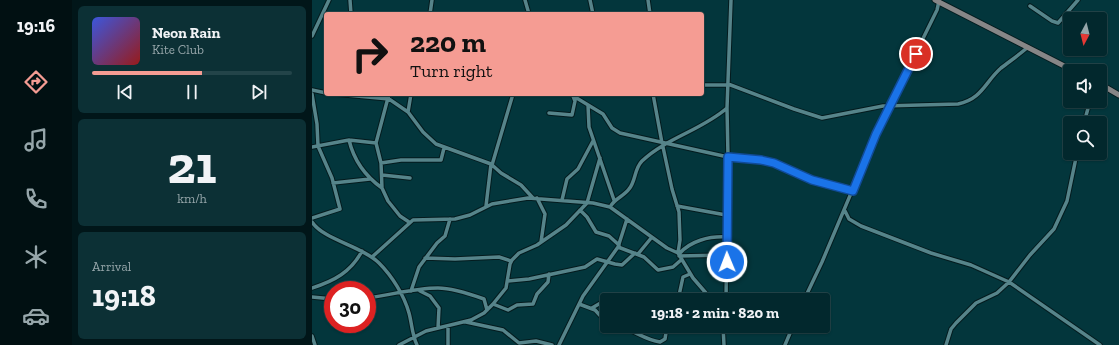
<!DOCTYPE html>
<meta charset="utf-8">
<style>
body{margin:0;font-family:"Zilla Slab",serif;background:#0c3035;color:#f1f3f6;height:100vh;display:flex;flex-direction:column;font-size:15px;white-space:nowrap}
*{box-sizing:border-box;margin:0}
p{font-size:13px;color:#96a6aa}
.icon{flex:none;width:22px;height:22px;fill:none;stroke:currentColor;stroke-width:2;stroke-linecap:round;stroke-linejoin:round}
.map{position:relative;flex:1;overflow:hidden}
.sheet{display:flex;flex-direction:column;gap:6px;padding:6px;background:#011619;width:240px}
.sheet>*{flex:none}
.banner{position:absolute;left:12px;top:12px;width:380px;height:84px;border-radius:4px;box-shadow:0 1px 3px #0004,0 0 0 1px #234449;background:#f59c93;color:#111;overflow:hidden}
.needle{width:26px;rotate:187deg}
.fabs{position:absolute;left:751px;top:12px;display:grid;gap:8px}
.fabs a{display:grid;place-items:center;width:44px;height:44px;border-radius:4px;background:#02282d;box-shadow:0 1px 3px #0004,0 0 0 1px #234449;font-size:20px}
.speed{position:absolute;left:12px;top:281px;display:flex;gap:8px;font-size:20px;font-weight:700;text-align:center}
.speed>*{display:grid;place-content:center;width:52px;height:52px;border-radius:50%;background:#02282d;box-shadow:0 1px 3px #0004,0 0 0 1px #234449;line-height:1}
.speed .limit{border:6px solid #d22;background:#fff;color:#111}
.pin{position:absolute;display:grid;place-items:center;width:34px;height:34px;color:#fff;margin:-17px;border:2px solid #fff;border-radius:50%;box-shadow:0 1px 4px #0007}
.me{position:absolute;width:44px;margin:-22px;rotate:359deg;stroke-linejoin:round;filter:drop-shadow(0 0 3px #0008)}
.turn{display:flex;align-items:center;gap:14px;height:84px;padding:0 20px;font-size:18px}
.turn .icon{width:52px;height:52px;stroke-width:2.5}
.turn b{display:block;font-size:28px;line-height:34px}
.big{font-size:30px;font-weight:700;line-height:1.1}
.sheet .widget{flex:1;display:flex;flex-direction:column;justify-content:center;gap:6px;min-width:0;padding:0 14px;border-radius:6px;background:#0c3035}
.sheet .dial{align-items:center;gap:0}
.dial b{font-size:52px;line-height:1}
.song{display:flex;align-items:center;gap:12px}
.cover{width:48px;height:48px;border-radius:6px;background:linear-gradient(135deg,hsl(230 70% 55%),hsl(0 70% 35%))}
.played{height:4px;border-radius:2px;background:linear-gradient(90deg,#f59c93 55%,#234449 55%)}
.keys{display:flex;justify-content:space-around;direction:ltr}
.trip{position:absolute;left:288px;top:293px;width:230px;height:40px;border-radius:4px;background:#02282d;box-shadow:0 1px 3px #0004,0 0 0 1px #234449;font-weight:700;line-height:40px;text-align:center}
main{display:flex;flex:1;min-height:0}
.dock{display:flex;flex-direction:column;width:72px;justify-content:space-around;align-items:center;background:#011012;color:#96a6aa}
.dock .icon{width:28px;height:28px}
.dock .active{color:#f59c93}
.dock b{font-size:18px;color:#f1f3f6}
.map>svg:first-child{display:block}
.lines{fill:none;stroke-linecap:round;stroke-linejoin:round}
.street-casing{stroke:#041b1e;stroke-width:5.5}
.secondary-casing{stroke:#041b1e;stroke-width:7}
.street{stroke:#56848a;stroke-width:3.5}
.secondary{stroke:#868687;stroke-width:5}
.route-casing{stroke:#114b97;stroke-width:10}
.route{stroke:#1a73e8;stroke-width:7}
</style>
<main>
<nav class="dock">
<b>19:16</b>
<svg class="icon active" aria-label="directions" viewBox="0 0 24 24"><path d="M12 3l9 9-9 9-9-9zM9 14v-3h6M13 9l2 2-2 2"/></svg>
<svg class="icon" aria-label="music" viewBox="0 0 24 24"><path d="M9 18V5l10-2v13"/><circle cx="6" cy="18" r="3"/><circle cx="16" cy="16" r="3"/></svg>
<svg class="icon" aria-label="phone" viewBox="0 0 24 24"><path d="M5 4h4l2 5-3 2q2 4 5 5l2-3 5 2v4C11 20 4 13 5 4z"/></svg>
<svg class="icon" aria-label="climate" viewBox="0 0 24 24"><path d="M12 3v18M4 7l16 10M4 17L20 7"/></svg>
<svg class="icon" aria-label="car" viewBox="0 0 24 24"><path d="M5 17H2v-5l4-1 3-4h7l3 4 3 1v5h-3M9 17h6M6 11h13"/><circle cx="7" cy="17" r="2"/><circle cx="17" cy="17" r="2"/></svg>
</nav>
<section class="sheet">
<div class="widget">
<div class="song"><i class="cover"></i><div><b>Neon Rain</b><p>Kite Club</p></div></div>
<div class="played"></div>
<div class="keys"><svg class="icon" aria-label="previous" viewBox="0 0 24 24"><path d="M18 5L8 12l10 7zM5 5v14"/></svg><svg class="icon" aria-label="pause" viewBox="0 0 24 24"><path d="M8 5v14M16 5v14"/></svg><svg class="icon" aria-label="next" viewBox="0 0 24 24"><path d="M6 5l10 7-10 7zM19 5v14"/></svg></div>
</div>
<div class="widget dial"><b>21</b><p>km/h</p></div>
<div class="widget"><p>Arrival</p><b class="big">19:18</b></div>
</section>
<div class="map">
<svg width="807" height="345" viewBox="0 0 807 345">
<rect width="100%" height="100%" fill="#03363c"/>
<g class="lines">
<defs>
<path id="street" d="M38,0L39,14
M213,0L217,14
M278,0L281,14
M336,0L338,14
M718,6L740,21L746,23L766,0
M118,14L120,0
M0,36L17,0
M416,84L482,109L510,118L571,106L646,104C670,99 673,82 689,68C698,61 707,55 716,47
M390,85H416
M0,90L14,93
M0,94L5,124L6,146L20,178L28,209L0,218
M23,94L77,99L96,112L111,132L124,144L179,164L189,173L209,185L221,198
M77,94L64,143L69,163L70,188L76,201L88,216L97,222
M258,94L291,114L300,128L308,133L416,157L451,160L500,180L541,191
M341,94L350,143
M276,105L277,127L302,200
M96,112L99,94
M237,113L260,115L263,101L261,96
M772,123L778,101
M37,140C42,161 53,176 70,188
M0,147L37,140L64,143
M351,147L360,189L367,212L368,240L366,253
M69,163L89,160H129L132,148
M180,165L201,94
M70,175L98,178
M21,183L58,179
M225,198L233,214L229,242
M250,200L255,179L266,169L281,141
M174,206L179,164
M365,206L414,215
M298,207C303,198 311,197 317,189C324,181 322,169 330,161C354,138 390,130 415,108
M268,210L275,217L284,232L297,236L307,245
M533,211L537,219L549,226L619,253L659,265L697,282L788,345
M0,222C12,240 50,246 67,263C80,276 92,295 97,313C100,324 100,335 105,345
M306,247L332,257L346,270L361,267L369,260
M326,254L340,237
M367,254C378,241 397,236 415,237
M367,256L415,255
M60,257L101,220L143,219L158,215L180,204L216,198L281,203L298,207L355,248L366,253L381,278L400,300
M113,258L143,259L187,257L199,261
M196,281L217,279L273,267L285,259L303,264L310,265L323,253
M0,288C22,281 39,272 50,251
M99,291L107,267L125,243L133,236L138,219
M108,291L118,296L127,308L126,328
M0,297L21,299
M55,298C79,295 102,288 126,288C141,288 158,294 172,299L175,310
M366,300L371,277L378,274
M414,300L416,157L415,108L419,0
M492,300L510,262L564,134L625,10L627,1
M181,304L196,310L205,305L221,304L225,294L236,282L237,274
M267,304L283,310L295,323
M280,308L292,301L303,297L342,300
M154,322L191,330L207,343L224,341L240,345
M305,326C321,329 332,340 348,342L353,339L355,326
M411,326L412,345
M0,336L3,345
M87,345L114,331L159,320L172,313L181,304L194,288L198,264L200,260L207,253L225,245L254,225L275,203L288,158
M136,345V326
M247,345L271,296L306,247L315,219
M473,345L481,326
M634,345L639,329L644,323L664,303L685,293L697,282L718,255L742,229L755,201L765,153"/>
<path id="secondary" d="M623,0L762,71
M788,84L807,95"/>
</defs>
<use href="#street" class="street-casing"/>
<use href="#secondary" class="secondary-casing"/>
<use href="#street" class="street"/>
<use href="#secondary" class="secondary"/>
</g>
<g class="lines">
<defs>
<path id="route" d="M415,262L416,157L449,160L462,163L500,180L541,191L564,134L604,54"/>
</defs>
<use href="#route" class="route-casing"/>
<use href="#route" class="route"/>
</g>
</svg>
<div class="fabs">
<a><svg class="needle" viewBox="-14 -14 28 28"><path d="M0-13l5 13h-10z" fill="#e53935"/><path d="M0 13l5-13h-10z" fill="#96a6aa"/></svg></a>
<a><svg class="icon" aria-label="sound" viewBox="0 0 24 24"><path d="M4 9h4l5-4v14l-5-4H4zM17 9q2 3 0 6"/></svg></a>
<a><svg class="icon" aria-label="search" viewBox="0 0 24 24"><circle cx="10" cy="10" r="6"/><path d="M15 15l6 6"/></svg></a>
</div>
<div class="speed"><div class="limit">30</div></div>
<div class="pin" style="left:604px;top:54px;background:#d93025"><svg class="icon" aria-label="arrive" viewBox="0 0 24 24"><path d="M6 21V4h12l-3 4 3 4H6"/></svg></div>
<svg class="me" style="left:415px;top:262px" viewBox="-20 -20 40 40"><circle r="17" fill="#1a73e8" stroke="#fff" stroke-width="3"/><path d="M0-11L8 9 0 5-8 9z" fill="#fff"/></svg>
<div class="trip">19:18 · 2 min · 820 m</div>
<div class="banner">
<div class="turn"><svg class="icon" aria-label="right" viewBox="0 0 24 24"><path d="M7 20v-9h11M14 6l5 5-5 5"/></svg><div><b>220 m</b>Turn right</div></div>
</div>
</div>
</main>
